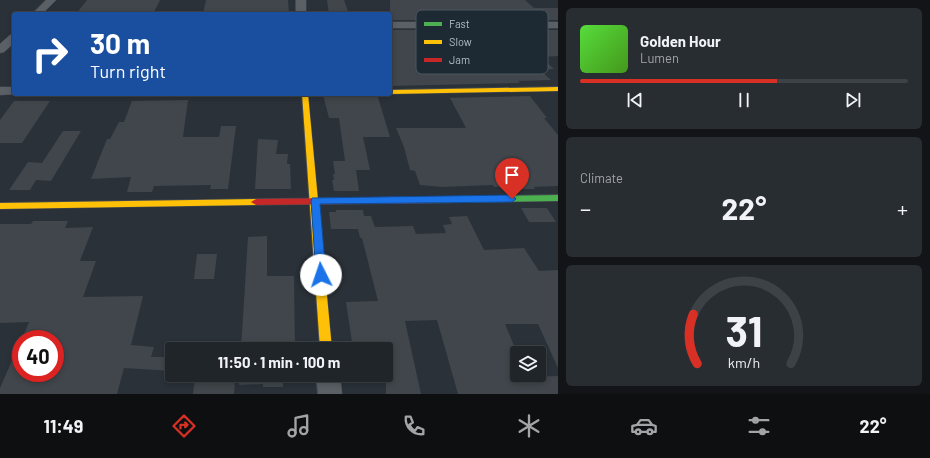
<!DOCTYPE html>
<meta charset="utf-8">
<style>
body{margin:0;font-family:Barlow,sans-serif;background:#282d32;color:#f1f3f6;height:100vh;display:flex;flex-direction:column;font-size:15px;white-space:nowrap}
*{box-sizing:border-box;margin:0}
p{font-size:13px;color:#a2a5a8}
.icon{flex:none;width:22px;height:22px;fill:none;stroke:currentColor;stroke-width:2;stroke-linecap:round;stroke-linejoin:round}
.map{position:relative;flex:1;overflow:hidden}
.drawer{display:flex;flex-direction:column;gap:8px;padding:8px;background:#121417;width:372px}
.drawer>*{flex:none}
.banner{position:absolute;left:12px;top:12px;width:380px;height:84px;border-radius:4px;box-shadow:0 2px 6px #0003,0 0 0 1px #3d4247;background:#1a4fa0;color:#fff;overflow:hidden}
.fabs{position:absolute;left:510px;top:346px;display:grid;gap:8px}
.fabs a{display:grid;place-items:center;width:36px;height:36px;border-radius:4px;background:#20252a;box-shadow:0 2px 6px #0003,0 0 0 1px #3d4247;font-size:20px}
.speed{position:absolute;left:12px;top:330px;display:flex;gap:8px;font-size:20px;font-weight:700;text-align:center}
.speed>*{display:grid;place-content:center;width:52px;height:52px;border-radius:50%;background:#20252a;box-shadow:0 2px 6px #0003,0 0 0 1px #3d4247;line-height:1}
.speed .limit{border:6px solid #d22;background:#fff;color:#111}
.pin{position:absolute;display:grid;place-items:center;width:34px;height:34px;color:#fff;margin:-41px -17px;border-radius:50% 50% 50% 0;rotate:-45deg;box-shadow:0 0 4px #0007}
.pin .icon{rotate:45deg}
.me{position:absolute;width:44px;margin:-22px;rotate:356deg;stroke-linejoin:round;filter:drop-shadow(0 0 3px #0008)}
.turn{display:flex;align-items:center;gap:14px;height:84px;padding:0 12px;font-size:18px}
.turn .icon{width:52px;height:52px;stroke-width:2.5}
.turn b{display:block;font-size:28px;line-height:34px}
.big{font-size:30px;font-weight:700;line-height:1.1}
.drawer .tile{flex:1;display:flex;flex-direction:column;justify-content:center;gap:6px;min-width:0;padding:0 14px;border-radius:6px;background:#282d32}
.drawer .dial{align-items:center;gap:0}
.dial svg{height:104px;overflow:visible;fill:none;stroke:#3d4247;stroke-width:7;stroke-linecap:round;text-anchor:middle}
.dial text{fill:#f1f3f6;stroke:none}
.song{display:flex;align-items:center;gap:12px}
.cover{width:48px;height:48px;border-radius:6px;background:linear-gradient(135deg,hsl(110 70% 55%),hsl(100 70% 35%))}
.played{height:4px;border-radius:2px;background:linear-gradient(90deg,#d93025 60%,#3d4247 60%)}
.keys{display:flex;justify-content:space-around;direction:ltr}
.heat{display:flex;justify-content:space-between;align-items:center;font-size:22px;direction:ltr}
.trip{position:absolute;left:165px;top:342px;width:228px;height:40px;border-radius:4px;background:#20252a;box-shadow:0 2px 6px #0003,0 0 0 1px #3d4247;font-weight:700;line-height:40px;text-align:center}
.menu{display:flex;height:64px;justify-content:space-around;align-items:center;background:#0d0f11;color:#a2a5a8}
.menu .icon{width:28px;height:28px}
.menu .active{color:#d93025}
.menu b{font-size:18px;color:#f1f3f6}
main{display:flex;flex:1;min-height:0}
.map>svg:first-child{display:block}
.building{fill:#40464b}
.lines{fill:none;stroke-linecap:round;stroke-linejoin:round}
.street-casing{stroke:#484d53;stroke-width:1}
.fast-casing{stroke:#484d53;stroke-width:1}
.slow-casing{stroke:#484d53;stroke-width:1}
.jam-casing{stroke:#484d53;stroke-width:1}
.street{fill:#5a6066;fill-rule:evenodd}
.fast{fill:#4caf50;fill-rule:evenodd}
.slow{fill:#ffc107;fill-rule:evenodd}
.jam{fill:#c62828;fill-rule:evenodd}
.route{fill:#1a73e8;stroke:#114b97}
.key{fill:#1d2933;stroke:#4b5660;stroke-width:1}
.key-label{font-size:11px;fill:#b5bfc9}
</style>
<main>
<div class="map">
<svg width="558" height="394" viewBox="0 0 558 394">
<rect width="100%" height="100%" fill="#2a3138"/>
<path class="building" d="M87,0H160L153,14H76Z
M206,0H288L289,14H203Z
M327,0H344L349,14H329Z
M390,0H525L534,8H558V20H390Z
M390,30H558V56L541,57L554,69L540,70L551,80L518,81L520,83L390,86Z
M377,94L390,137H363L370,170H356L359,191H334L332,180H334L333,174H335L333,161H345L339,118H329L323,95Z
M530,96L547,118H544L558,135V186L534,187L535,189H510L508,186L494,187L493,185L442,187L420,185L415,171L410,170L404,147L396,128H466L450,98H443Z
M188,100L183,137H219L221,126H236L228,189H210L211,185L154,186L152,192H127L131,177L91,179L107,139H110L119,122H124L132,101Z
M14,101H50L22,143H0V120Z
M63,131H81L51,181L36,180L30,190H9L28,162L42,163Z
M258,139L278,140L276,154H288L287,164H290L291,189H255Z
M521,208H547L556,222H529Z
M336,210H363L364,216H371L375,227L413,226L416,234L446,233L443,225L452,224L449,217L467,216L484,250L524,248L539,271L558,270V368L538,324H505L517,353V375H527V377L558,376V394H458L437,320L405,321L421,394H386V349H353L346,302L378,301L362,238H360L358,229H331L329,212H336Z
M33,221H68L65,228L93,227L80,261H96L83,297L143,296L131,345L154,347L151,357H172V371L124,368L117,394H0V388L21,340V373H55V339H22L29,322L0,323V224H31Z
M267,236V276H294L295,349H241L248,237Z
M197,254H217L214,279H194Z
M239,375H283V387H263V384L239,385Z
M235,377L234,394H193L195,378Z"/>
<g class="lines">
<defs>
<path id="street" d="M46,0H56L42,14H32Z
M296,0H306V14H296Z
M390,22H558V28H390Z
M14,34V43L4,52L0,53V44L10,35Z
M0,87H14V94H17L0,95Z
M316,375H340L342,394H318Z"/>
<path id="fast" d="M558,195V201L434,203L429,200L434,197Z"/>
<path id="slow" d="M558,87V91L390,94V90Z
M302,94H308L332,349H320Z
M256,199L261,202L256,205L0,209V203Z"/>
<path id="jam" d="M434,197L439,200L434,203L256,205L251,202L256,199Z"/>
</defs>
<use href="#street" class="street-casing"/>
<use href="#fast" class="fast-casing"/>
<use href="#slow" class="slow-casing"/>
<use href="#jam" class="jam-casing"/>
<use href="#street" class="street"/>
<use href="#fast" class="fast"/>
<use href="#slow" class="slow"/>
<use href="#jam" class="jam"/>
</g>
<path class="route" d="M512,195L516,199L512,202L320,204L326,275L325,278H317L316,275L311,201L312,198Z"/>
<rect x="416" y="10" width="132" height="64" rx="6" class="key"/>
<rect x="424" y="22" width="18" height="4" fill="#4caf50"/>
<rect x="424" y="40" width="18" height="4" fill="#ffc107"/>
<rect x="424" y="58" width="18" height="4" fill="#c62828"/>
<g class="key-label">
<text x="449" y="28">Fast</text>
<text x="449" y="46">Slow</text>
<text x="449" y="64">Jam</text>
</g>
</svg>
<div class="fabs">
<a><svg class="icon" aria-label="layers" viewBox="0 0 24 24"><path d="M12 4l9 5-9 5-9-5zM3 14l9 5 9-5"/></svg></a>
</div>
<div class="speed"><div class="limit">40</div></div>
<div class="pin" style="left:512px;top:199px;background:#d93025"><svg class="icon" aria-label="arrive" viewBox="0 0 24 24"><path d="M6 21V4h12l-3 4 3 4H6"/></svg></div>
<svg class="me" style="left:321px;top:275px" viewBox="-20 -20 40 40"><circle r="19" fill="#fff"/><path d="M0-13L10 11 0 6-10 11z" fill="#1a73e8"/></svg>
<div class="trip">11:50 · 1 min · 100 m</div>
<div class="banner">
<div class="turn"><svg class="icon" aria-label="right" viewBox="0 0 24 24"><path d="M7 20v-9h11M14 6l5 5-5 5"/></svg><div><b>30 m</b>Turn right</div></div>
</div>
</div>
<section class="drawer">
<div class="tile">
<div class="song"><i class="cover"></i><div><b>Golden Hour</b><p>Lumen</p></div></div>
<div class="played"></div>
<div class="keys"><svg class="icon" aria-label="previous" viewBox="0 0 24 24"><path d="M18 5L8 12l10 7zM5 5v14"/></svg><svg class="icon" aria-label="pause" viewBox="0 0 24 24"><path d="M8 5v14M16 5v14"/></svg><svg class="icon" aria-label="next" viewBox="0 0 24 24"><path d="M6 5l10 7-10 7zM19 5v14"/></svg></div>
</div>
<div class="tile"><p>Climate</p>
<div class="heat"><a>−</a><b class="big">22°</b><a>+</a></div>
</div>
<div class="tile dial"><svg viewBox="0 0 100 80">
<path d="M14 69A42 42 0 1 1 86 69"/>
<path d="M14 69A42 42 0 0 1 11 31" stroke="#d93025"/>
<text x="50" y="56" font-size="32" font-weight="700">31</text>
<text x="50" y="72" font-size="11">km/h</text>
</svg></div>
</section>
</main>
<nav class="menu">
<b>11:49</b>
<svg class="icon active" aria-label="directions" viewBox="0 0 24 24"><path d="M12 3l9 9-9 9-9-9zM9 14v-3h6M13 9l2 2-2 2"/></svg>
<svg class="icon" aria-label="music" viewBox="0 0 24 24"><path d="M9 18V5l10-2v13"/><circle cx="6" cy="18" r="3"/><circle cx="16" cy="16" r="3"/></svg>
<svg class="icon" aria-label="phone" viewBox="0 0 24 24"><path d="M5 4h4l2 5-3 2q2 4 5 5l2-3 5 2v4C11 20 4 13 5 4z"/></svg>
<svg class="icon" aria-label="climate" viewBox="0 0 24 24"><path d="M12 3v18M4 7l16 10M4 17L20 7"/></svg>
<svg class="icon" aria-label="car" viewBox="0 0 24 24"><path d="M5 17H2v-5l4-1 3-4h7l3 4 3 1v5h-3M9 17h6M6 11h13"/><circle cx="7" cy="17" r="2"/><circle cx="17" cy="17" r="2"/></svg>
<svg class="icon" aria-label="filters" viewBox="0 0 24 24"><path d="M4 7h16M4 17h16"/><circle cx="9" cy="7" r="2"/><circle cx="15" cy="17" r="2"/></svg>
<b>22°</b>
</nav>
